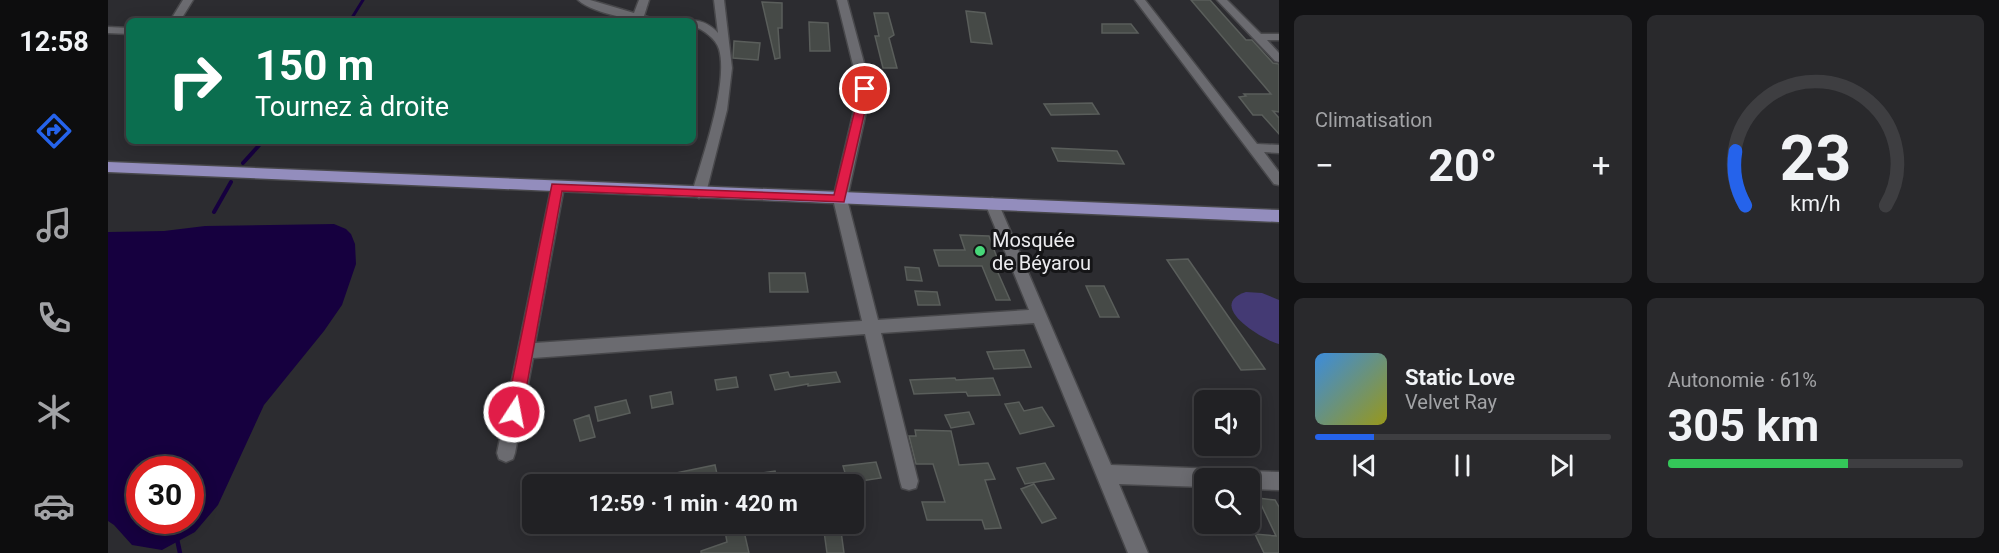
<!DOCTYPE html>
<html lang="fr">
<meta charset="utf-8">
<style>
body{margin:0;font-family:Roboto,sans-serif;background:#29292c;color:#f1f3f6;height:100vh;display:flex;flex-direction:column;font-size:22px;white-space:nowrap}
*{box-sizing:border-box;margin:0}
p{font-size:20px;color:#a2a3a6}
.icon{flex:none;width:33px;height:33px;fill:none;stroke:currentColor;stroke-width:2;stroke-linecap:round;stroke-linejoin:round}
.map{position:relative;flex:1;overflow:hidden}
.side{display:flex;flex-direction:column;gap:15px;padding:15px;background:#121214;width:720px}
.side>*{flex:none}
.banner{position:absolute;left:18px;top:18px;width:570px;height:126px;border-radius:9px;box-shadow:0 3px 15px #0003,0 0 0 2px #3e3e41;background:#0b6e4f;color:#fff;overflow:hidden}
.fabs{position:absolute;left:1086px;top:390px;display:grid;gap:12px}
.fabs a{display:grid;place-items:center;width:66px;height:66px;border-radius:9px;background:#212124;box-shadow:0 3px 15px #0003,0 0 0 2px #3e3e41;font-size:30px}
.speed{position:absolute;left:18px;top:456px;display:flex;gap:12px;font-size:30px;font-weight:700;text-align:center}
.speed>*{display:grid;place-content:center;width:78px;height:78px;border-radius:50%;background:#212124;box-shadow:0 3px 15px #0003,0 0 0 2px #3e3e41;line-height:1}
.speed .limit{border:9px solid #d22;background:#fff;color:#111}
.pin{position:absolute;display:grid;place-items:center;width:51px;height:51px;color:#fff;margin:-26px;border:3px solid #fff;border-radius:50%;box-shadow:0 2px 6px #0007}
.me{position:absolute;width:66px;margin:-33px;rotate:11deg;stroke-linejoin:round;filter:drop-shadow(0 0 4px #0008)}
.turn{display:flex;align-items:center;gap:21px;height:126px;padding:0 30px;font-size:27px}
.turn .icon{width:78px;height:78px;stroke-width:2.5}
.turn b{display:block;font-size:42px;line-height:51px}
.big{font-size:45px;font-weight:700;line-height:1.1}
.side .widget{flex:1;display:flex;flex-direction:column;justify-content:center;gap:9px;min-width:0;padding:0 21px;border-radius:9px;background:#29292c}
.side .dial{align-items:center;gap:0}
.dial svg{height:156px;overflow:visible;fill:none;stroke:#3e3e41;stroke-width:7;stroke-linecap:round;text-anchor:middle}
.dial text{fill:#f1f3f6;stroke:none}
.song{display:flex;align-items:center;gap:18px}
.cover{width:72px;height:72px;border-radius:9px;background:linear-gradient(135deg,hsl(210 70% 55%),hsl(60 70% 35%))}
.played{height:6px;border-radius:3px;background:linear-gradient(90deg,#2563eb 20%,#3e3e41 20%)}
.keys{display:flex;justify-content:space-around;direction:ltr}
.heat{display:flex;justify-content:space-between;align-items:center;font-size:33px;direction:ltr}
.charge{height:9px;border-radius:4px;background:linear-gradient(90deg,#34c759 61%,#3e3e41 0)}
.side .tiles{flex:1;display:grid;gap:15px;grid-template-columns:repeat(2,1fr)}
.trip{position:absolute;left:414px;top:474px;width:342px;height:60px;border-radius:9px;background:#212124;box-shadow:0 3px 15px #0003,0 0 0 2px #3e3e41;font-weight:700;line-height:60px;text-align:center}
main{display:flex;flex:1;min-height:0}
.dock{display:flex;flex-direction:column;width:108px;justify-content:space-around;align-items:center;background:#0d0d0e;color:#a2a3a6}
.dock .icon{width:42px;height:42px}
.dock .active{color:#2563eb}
.dock b{font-size:27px;color:#f1f3f6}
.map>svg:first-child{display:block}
.green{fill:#443a74}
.water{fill:#16003f;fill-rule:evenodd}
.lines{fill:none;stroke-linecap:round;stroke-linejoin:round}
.stream-far2{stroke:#16003f;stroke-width:3}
.stream-far1{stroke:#16003f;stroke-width:4}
.stream{stroke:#16003f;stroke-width:4.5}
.building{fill:#464a47;stroke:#5a5e5b;stroke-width:1.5}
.street-casing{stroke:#48484b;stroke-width:3}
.primary-casing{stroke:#48484b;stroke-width:3}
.street{fill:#6b6b70;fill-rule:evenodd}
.primary{fill:#938dbd;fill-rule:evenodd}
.route{fill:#e11d48;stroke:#92132f;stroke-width:1.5}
.poi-dot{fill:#47d779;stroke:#151517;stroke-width:2}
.labels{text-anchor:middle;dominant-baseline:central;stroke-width:6;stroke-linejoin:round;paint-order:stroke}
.poi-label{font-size:20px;fill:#ebebee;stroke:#151517;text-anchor:start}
</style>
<main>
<nav class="dock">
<b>12:58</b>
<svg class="icon active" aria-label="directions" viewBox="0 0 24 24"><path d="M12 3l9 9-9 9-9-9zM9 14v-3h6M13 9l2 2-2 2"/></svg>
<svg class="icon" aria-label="music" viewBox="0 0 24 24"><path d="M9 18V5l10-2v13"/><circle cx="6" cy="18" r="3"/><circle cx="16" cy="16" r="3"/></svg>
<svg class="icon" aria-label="phone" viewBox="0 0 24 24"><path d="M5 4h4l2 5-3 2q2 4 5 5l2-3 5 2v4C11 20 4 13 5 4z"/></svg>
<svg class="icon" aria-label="climate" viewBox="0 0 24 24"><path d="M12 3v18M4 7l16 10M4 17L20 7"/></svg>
<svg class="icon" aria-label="car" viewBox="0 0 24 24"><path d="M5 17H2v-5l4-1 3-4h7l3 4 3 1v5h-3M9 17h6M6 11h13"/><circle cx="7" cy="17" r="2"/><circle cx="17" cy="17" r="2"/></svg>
</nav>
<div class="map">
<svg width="1171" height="553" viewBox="0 0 1171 553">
<rect width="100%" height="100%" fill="#2c2c30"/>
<path class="green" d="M1138,292L1154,293L1171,300V344C1154,340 1097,305 1138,292Z"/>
<path class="water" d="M226,224L238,229L243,234L247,244L248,264L234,305L216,331L156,405L110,505L87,532L54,550L24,545L6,525L0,521V232L56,231L97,226ZM32,470H82V520H32Z"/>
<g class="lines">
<path class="stream-far2" d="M242,21L255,0"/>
<path class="stream-far1" d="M135,163L155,141
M106,212L123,182"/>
<path class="stream" d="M69,539L72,553"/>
</g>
<path class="building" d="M1083,0H1102L1138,40H1144L1165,63L1171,64V112L1165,111L1171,118V134L1154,115H1145L1131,97L1138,96L1136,94H1163Z
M654,2L674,3V28H670L672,58L667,59Z
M858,11L877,13L884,44L863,42Z
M766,13H780L786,35L781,38L789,68H775L767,36H771Z
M701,22L720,23L722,51H702Z
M994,24H1023L1030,33H994Z
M626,41L652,43L650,60L625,58Z
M984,103L991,114L943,115L936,104Z
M944,148L1009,151L1016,164L950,161Z
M852,235L881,236L892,266H887L902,300H888L874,266H831L826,250H857Z
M1080,259L1157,369L1133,370L1059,260Z
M797,267L811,268L814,281L799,280Z
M661,273H697L700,292H662Z
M978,286H996L1011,317H992Z
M807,291L829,292L832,305H810Z
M916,350L923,367L886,369L879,352Z
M680,372L682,377L728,372L732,382L700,386V384L667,390L662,375Z
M628,377L630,387L609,390L607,380Z
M847,378L848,380L885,378L892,395L860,396L858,392L806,394L802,380Z
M563,392L565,404L544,408L542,396Z
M518,400L522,413L490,421L487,407Z
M911,402L916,411L934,407L946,426L912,434L897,404Z
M861,412L866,424L843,428L837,415Z
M481,415L487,437L472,441L466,420Z
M807,430L843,431L851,465L880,463L887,479L877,480L893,528L877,529L874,520H819L814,502H837L825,464H808L801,436H808Z
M768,462L773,478L740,483L735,466Z
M937,463L946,479L917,484L909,468Z
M607,465L609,474L560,484L558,475Z
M667,471L670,484H657L654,473Z
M926,484L948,518L934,523L913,489Z
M1150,498L1167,500L1171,507V553H1156L1147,534L1168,536Z
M531,524H564V525L535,535Z
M715,524H732L736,553H719Z
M635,527L641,553H593V551L619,542L617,531Z"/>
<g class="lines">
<defs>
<path id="street" d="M75,0H85L72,21H62Z
M470,0H482L526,13L531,0H541L536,16L553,21C531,21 487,15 470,0Z
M606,0H616L624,68L619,110L598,193L591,198L584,193C594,158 621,83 611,49C608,39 595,29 585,26V21H581C592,19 603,25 610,33Z
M729,0H739L763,89L739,199L770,320L921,310L877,203L884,198L889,200L1003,465L1110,469L1117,471L1119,478H1096V487L1011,484L1040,553H1020L926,323L773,333L810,481L808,488L801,490L794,488L792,481L757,334L425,358L407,453L405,459L398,462L391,459L389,453L444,184H454L456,187L427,343L754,321L725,199L751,89Z
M1027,0H1037L1149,144L1171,145V153L1156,152L1171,172V185L1166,184Z
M1109,0H1119L1153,34H1171V40H1159L1171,53V62L1167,61Z
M0,27L21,28V34L0,33Z
M1142,471L1171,472V490L1142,489V478H1133L1135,473Z"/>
<path id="primary" d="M0,162L1171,210V222L0,172Z"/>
</defs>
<use href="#street" class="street-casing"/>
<use href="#primary" class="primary-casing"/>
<use href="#street" class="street"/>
<use href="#primary" class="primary"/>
</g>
<path class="route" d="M757,86L762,89L736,202L454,191L414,412L412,418L406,420L400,418L398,412L444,184L726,195L752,89Z"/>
<circle class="poi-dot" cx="872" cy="251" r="6"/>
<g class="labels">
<g class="poi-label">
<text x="884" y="240">Mosquée<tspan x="884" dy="23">de Béyarou</tspan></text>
</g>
</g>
</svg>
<div class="fabs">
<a><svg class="icon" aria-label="sound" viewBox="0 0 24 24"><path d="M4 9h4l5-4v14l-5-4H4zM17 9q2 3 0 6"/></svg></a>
<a><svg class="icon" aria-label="search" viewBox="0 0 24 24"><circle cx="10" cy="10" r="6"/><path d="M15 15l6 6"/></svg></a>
</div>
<div class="speed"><div class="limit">30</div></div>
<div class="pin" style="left:757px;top:89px;background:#d93025"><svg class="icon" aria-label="arrive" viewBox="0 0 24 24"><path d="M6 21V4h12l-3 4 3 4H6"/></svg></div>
<svg class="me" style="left:406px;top:412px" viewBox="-20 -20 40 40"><circle r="17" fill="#e11d48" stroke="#fff" stroke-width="3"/><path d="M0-11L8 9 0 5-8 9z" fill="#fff"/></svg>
<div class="trip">12:59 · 1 min · 420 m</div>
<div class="banner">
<div class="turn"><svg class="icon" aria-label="right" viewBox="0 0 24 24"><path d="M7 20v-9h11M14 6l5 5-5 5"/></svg><div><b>150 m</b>Tournez à droite</div></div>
</div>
</div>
<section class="side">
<div class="tiles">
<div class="widget"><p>Climatisation</p>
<div class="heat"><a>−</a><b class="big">20°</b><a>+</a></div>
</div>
<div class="widget dial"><svg viewBox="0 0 100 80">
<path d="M14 69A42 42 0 1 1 86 69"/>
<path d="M14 69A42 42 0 0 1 9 41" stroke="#2563eb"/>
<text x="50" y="56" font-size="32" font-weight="700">23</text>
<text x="50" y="72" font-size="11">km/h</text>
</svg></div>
<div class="widget">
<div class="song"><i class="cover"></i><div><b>Static Love</b><p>Velvet Ray</p></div></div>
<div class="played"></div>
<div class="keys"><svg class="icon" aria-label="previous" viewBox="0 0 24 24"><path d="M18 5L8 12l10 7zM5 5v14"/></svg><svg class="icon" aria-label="pause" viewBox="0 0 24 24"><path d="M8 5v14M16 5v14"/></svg><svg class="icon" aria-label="next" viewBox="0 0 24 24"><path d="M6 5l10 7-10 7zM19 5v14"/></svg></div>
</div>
<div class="widget"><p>Autonomie · 61%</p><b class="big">305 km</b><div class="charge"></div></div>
</div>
</section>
</main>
